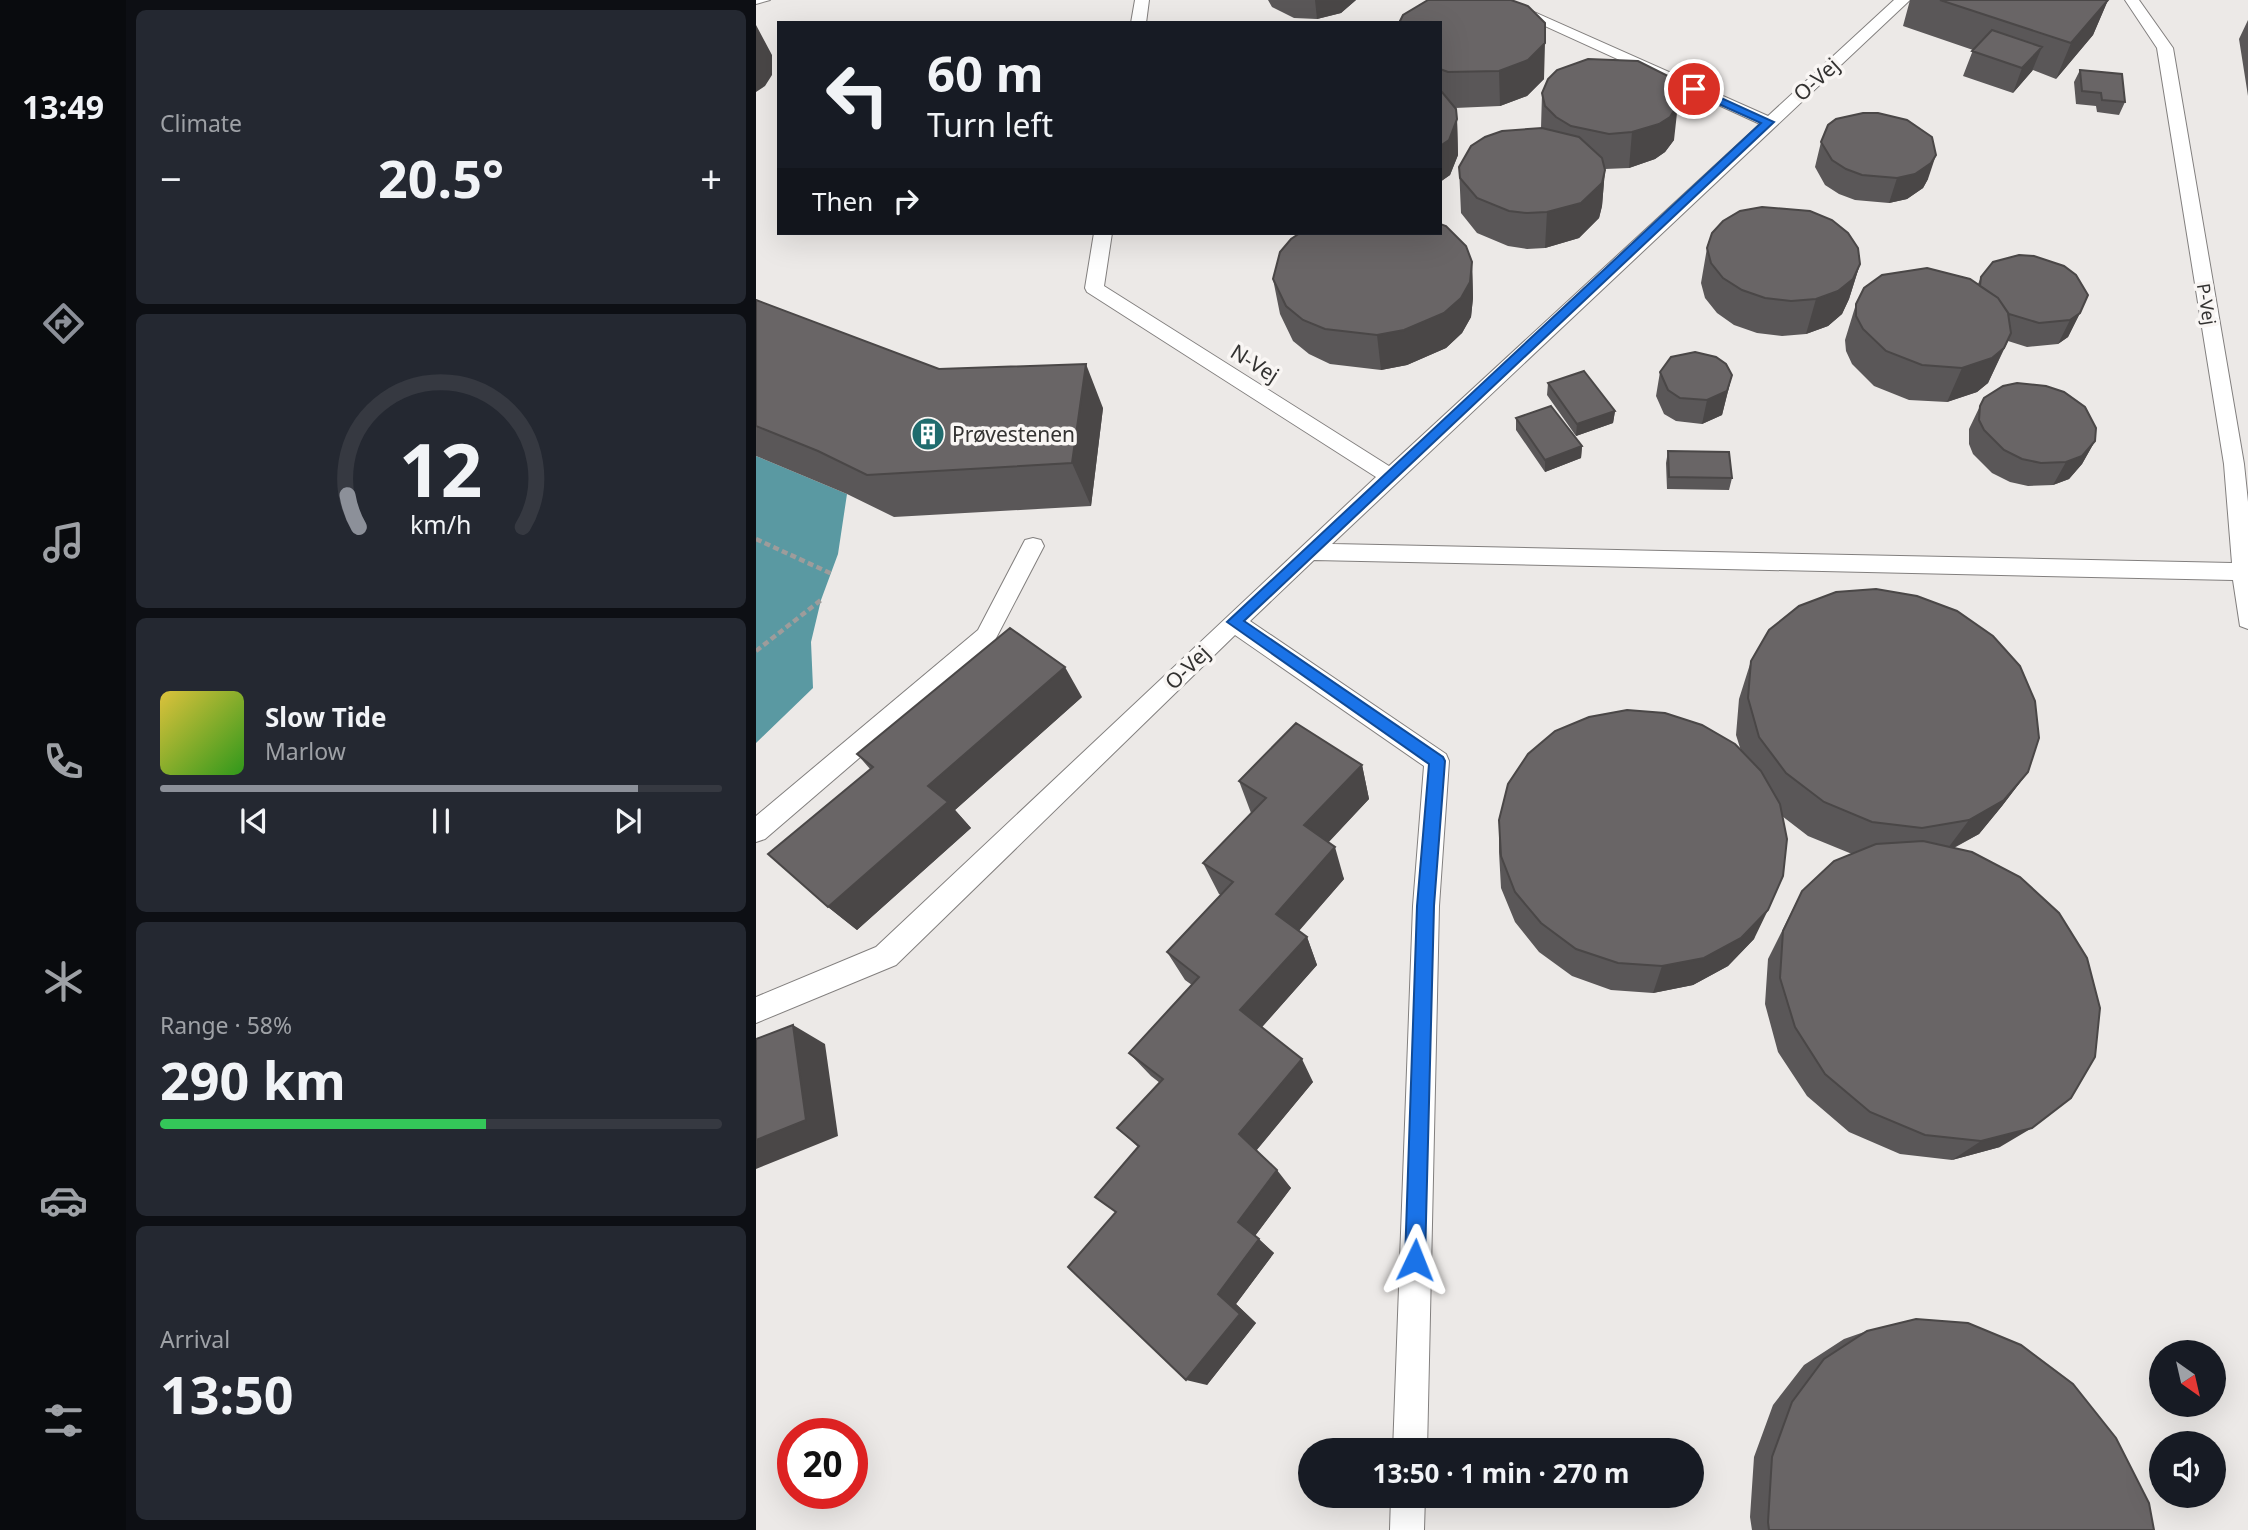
<!DOCTYPE html>
<meta charset="utf-8">
<style>
body{margin:0;font-family:"Noto Sans",sans-serif;background:#242831;color:#f1f3f6;height:100vh;display:flex;flex-direction:column;font-size:26px;white-space:nowrap}
*{box-sizing:border-box;margin:0}
p{font-size:23px;color:#9ea1a6}
.icon{flex:none;width:38px;height:38px;fill:none;stroke:currentColor;stroke-width:2;stroke-linecap:round;stroke-linejoin:round}
.map{position:relative;flex:1;overflow:hidden}
.drawer{display:flex;flex-direction:column;gap:10px;padding:10px;background:#0d0f14;width:630px}
.drawer>*{flex:none}
.hud{position:absolute;left:21px;top:21px;width:665px;height:214px;border-radius:0px;box-shadow:0 7px 28px #0002;background:#171b24;color:#f1f3f6;overflow:hidden}
.needle{width:46px;rotate:146deg}
.buttons{position:absolute;left:1393px;top:1340px;display:grid;gap:14px}
.buttons a{display:grid;place-items:center;width:77px;height:77px;border-radius:50%;background:#171b24;box-shadow:0 7px 28px #0002;font-size:35px}
.speed{position:absolute;left:21px;top:1418px;display:flex;gap:14px;font-size:35px;font-weight:700;text-align:center}
.speed>*{display:grid;place-content:center;width:91px;height:91px;border-radius:50%;background:#171b24;box-shadow:0 7px 28px #0002;line-height:1}
.speed .limit{border:10px solid #d22;background:#fff;color:#111}
.pin{position:absolute;display:grid;place-items:center;width:60px;height:60px;color:#fff;margin:-30px;border:4px solid #fff;border-radius:50%;box-shadow:0 2px 7px #0007}
.me{position:absolute;width:77px;margin:-38px;rotate:2deg;stroke-linejoin:round;filter:drop-shadow(0 0 5px #0008)}
.turn{display:flex;align-items:center;gap:24px;height:147px;padding:0 35px;font-size:32px}
.turn .icon{width:91px;height:91px;stroke-width:2.5}
.turn b{display:block;font-size:49px;line-height:60px}
.then{display:flex;align-items:center;height:66px;padding:0 35px;background:#0003;gap:14px;font-size:26px}
.big{font-size:52px;font-weight:700;line-height:1.1}
.drawer .card{flex:1;display:flex;flex-direction:column;justify-content:center;gap:10px;min-width:0;padding:0 24px;border-radius:10px;background:#242831}
.drawer .dial{align-items:center;gap:0}
.dial svg{height:182px;overflow:visible;fill:none;stroke:#363941;stroke-width:7;stroke-linecap:round;text-anchor:middle}
.dial text{fill:#f1f3f6;stroke:none}
.song{display:flex;align-items:center;gap:21px}
.cover{width:84px;height:84px;border-radius:10px;background:linear-gradient(135deg,hsl(50 70% 55%),hsl(110 70% 35%))}
.played{height:7px;border-radius:4px;background:linear-gradient(90deg,#8c9099 85%,#363941 85%)}
.keys{display:flex;justify-content:space-around;direction:ltr}
.heat{display:flex;justify-content:space-between;align-items:center;font-size:38px;direction:ltr}
.charge{height:10px;border-radius:5px;background:linear-gradient(90deg,#34c759 58%,#363941 0)}
.trip{position:absolute;left:542px;top:1438px;width:406px;height:70px;border-radius:35px;background:#171b24;box-shadow:0 7px 28px #0002;font-weight:700;line-height:70px;text-align:center}
main{display:flex;flex:1;min-height:0}
.menu{display:flex;flex-direction:column;width:126px;justify-content:space-around;align-items:center;background:#090b0e;color:#9ea1a6}
.menu .icon{width:49px;height:49px}
.menu .selected{color:#8c9099}
.menu b{font-size:32px;color:#f1f3f6}
.map>svg:first-child{display:block}
.water{fill:#5a99a2}
.lines{fill:none;stroke-linecap:round;stroke-linejoin:round}
.service-casing{stroke:#827f7e;stroke-width:2}
.path{stroke:#9e9c9b;stroke-width:4.5;stroke-dasharray:6 3.5;stroke-linecap:butt}
.service{fill:#fff;fill-rule:evenodd}
.wall{fill:#5a5758}
.shaded-wall{fill:#4a4747}
.building{fill:#696566;stroke:#4a4747;stroke-width:2}
.route{fill:#1a73e8;stroke:#114b97;stroke-width:2}
.labels{text-anchor:middle;dominant-baseline:central;stroke-width:7;stroke-linejoin:round;paint-order:stroke}
.far-street-label{font-size:18px;fill:#333231;stroke:#f9f6f4}
.street-label{font-size:21px;fill:#333231;stroke:#f9f6f4}
.poi-label{font-size:21px;fill:#333231;stroke:#f9f6f4;text-anchor:start}
</style>
<main>
<nav class="menu">
<b>13:49</b>
<svg class="icon selected" aria-label="directions" viewBox="0 0 24 24"><path d="M12 3l9 9-9 9-9-9zM9 14v-3h6M13 9l2 2-2 2"/></svg>
<svg class="icon" aria-label="music" viewBox="0 0 24 24"><path d="M9 18V5l10-2v13"/><circle cx="6" cy="18" r="3"/><circle cx="16" cy="16" r="3"/></svg>
<svg class="icon" aria-label="phone" viewBox="0 0 24 24"><path d="M5 4h4l2 5-3 2q2 4 5 5l2-3 5 2v4C11 20 4 13 5 4z"/></svg>
<svg class="icon" aria-label="climate" viewBox="0 0 24 24"><path d="M12 3v18M4 7l16 10M4 17L20 7"/></svg>
<svg class="icon" aria-label="car" viewBox="0 0 24 24"><path d="M5 17H2v-5l4-1 3-4h7l3 4 3 1v5h-3M9 17h6M6 11h13"/><circle cx="7" cy="17" r="2"/><circle cx="17" cy="17" r="2"/></svg>
<svg class="icon" aria-label="filters" viewBox="0 0 24 24"><path d="M4 7h16M4 17h16"/><circle cx="9" cy="7" r="2"/><circle cx="15" cy="17" r="2"/></svg>
</nav>
<section class="drawer">
<div class="card"><p>Climate</p>
<div class="heat"><a>−</a><b class="big">20.5°</b><a>+</a></div>
</div>
<div class="card dial"><svg viewBox="0 0 100 80">
<path d="M14 69A42 42 0 1 1 86 69"/>
<path d="M14 69A42 42 0 0 1 9 55" stroke="#8c9099"/>
<text x="50" y="56" font-size="32" font-weight="700">12</text>
<text x="50" y="72" font-size="11">km/h</text>
</svg></div>
<div class="card">
<div class="song"><i class="cover"></i><div><b>Slow Tide</b><p>Marlow</p></div></div>
<div class="played"></div>
<div class="keys"><svg class="icon" aria-label="previous" viewBox="0 0 24 24"><path d="M18 5L8 12l10 7zM5 5v14"/></svg><svg class="icon" aria-label="pause" viewBox="0 0 24 24"><path d="M8 5v14M16 5v14"/></svg><svg class="icon" aria-label="next" viewBox="0 0 24 24"><path d="M6 5l10 7-10 7zM19 5v14"/></svg></div>
</div>
<div class="card"><p>Range · 58%</p><b class="big">290 km</b><div class="charge"></div></div>
<div class="card"><p>Arrival</p><b class="big">13:50</b></div>
</section>
<div class="map">
<svg width="1492" height="1530" viewBox="0 0 1492 1530">
<rect width="100%" height="100%" fill="#ece9e7"/>
<path class="water" d="M0,456L91,494L82,554L65,600L55,642L57,688L0,743Z"/>
<g class="lines">
<defs>
<path id="service" d="M0,0H14L0,4Z
M379,0H393L390,23H375Z
M732,0H751L1012,116L1138,0H1154L576,544L1476,563L1468,464L1401,48L1369,0H1383L1417,48L1488,464L1492,502V629L1484,626L1477,580L558,560L494,621L690,754L693,761L683,906L671,1451H637L657,906L668,766L479,635L140,965L0,1023V997L120,947L620,477L331,292L329,288L338,233H356L348,286L633,466L1004,124Z
M277,538L285,540L288,546L238,642L9,839L0,842V816L222,630L269,540Z
M635,1496H669L668,1530H634Z"/>
</defs>
<use href="#service" class="service-casing"/>
<path class="path" d="M0,539L76,574
M0,651L65,600"/>
<use href="#service" class="service"/>
</g>
<path class="wall" d="M512,0H600L585,13L561,19L538,18L516,7Z
M1154,0H1352L1337,35L1300,79L1277,70L1257,93L1207,76L1217,50L1147,26Z
M1492,20V96L1483,39Z
M684,23L788,79L771,96L744,106L699,108L701,119L702,155L694,175L684,182Z
M1324,70L1369,102L1363,115L1341,112L1340,106L1320,104L1318,82Z
M786,93L918,140L909,152L899,159L873,168L849,169L846,206L843,218L823,238L789,248L771,249L752,246L721,233L705,213L703,167L785,128Z
M1065,142L1172,179L1167,188L1151,199L1133,203L1099,200L1083,194L1069,185L1059,167Z
M951,248L1104,264L1093,299L1086,314L1072,326L1050,334L1026,336L1001,333L978,325L961,313L949,298L945,283Z
M716,262L717,298L715,317L706,333L690,348L651,365L625,370L574,364L553,354L537,341L524,314L517,279Z
M1225,277L1324,313L1312,337L1302,344L1271,347L1252,341L1232,383L1221,392L1191,402L1153,400L1118,386L1096,364L1090,351L1089,340L1100,304L1222,284Z
M0,300L183,369L347,408L335,506L138,517L91,494L0,456Z
M904,372L976,375L966,415L946,424L920,421L908,414L900,396Z
M792,383L859,411L857,423L820,436L791,395Z
M1224,406L1339,441L1326,464L1313,479L1297,485L1272,486L1254,482L1236,473L1217,454L1213,444V429Z
M760,418L826,446L825,458L789,472L760,430Z
M912,451L976,478L973,490L911,489L910,463Z
M995,661L1272,772L1246,806L1223,834L1198,848L1244,1147L1196,1160L1144,1154L1093,1132L1051,1096L1022,1052L1009,1004L1012,959L1046,891L1096,854L1052,836L1026,816L998,939L972,966L937,985L897,993L855,990L816,976L783,952L759,922L745,888L743,852V820L985,751L980,735L983,699Z
M326,697L199,810L215,828L101,930L72,907L114,769L101,754Z
M606,765L613,799L572,842L588,879L543,931L551,937L561,965L506,1027L557,1082L500,1151L535,1188L499,1236L518,1253L480,1304L500,1323L451,1385L360,1212L382,1147L361,1128L404,1083L395,1076L373,1053L436,985L429,980L411,952L465,895L463,894L447,863L495,813L483,781Z
M1111,1331L1398,1530H996L994,1517L998,1457L1017,1405L1048,1365L1088,1339Z"/>
<path class="shaded-wall" d="M559,0H600L585,13L561,19Z
M1352,0L1337,35L1300,79L1315,43Z
M0,25L16,55V75L9,86L0,92Z
M789,43L788,79L771,96L744,106L743,71Z
M1286,47L1276,71L1257,93L1266,68Z
M922,104L918,140L909,152L899,159L873,168L876,132Z
M701,119L702,155L694,175L684,182V146Z
M1180,155L1172,179L1167,188L1151,199L1133,203L1141,178Z
M849,170L846,206L843,218L823,238L789,248L791,212Z
M716,262L717,298L715,317L706,333L690,348L651,365L625,370L621,335Z
M1104,264L1093,299L1086,314L1072,326L1050,334L1060,299Z
M1324,313L1312,337L1302,344L1314,320Z
M1255,333L1232,383L1221,392L1191,402L1206,368Z
M330,364L347,408L335,506L316,463Z
M976,375L966,415L946,424L951,400Z
M859,411L857,423L820,436L821,424Z
M1339,441L1326,464L1313,479L1297,485L1310,462Z
M826,446L825,458L789,472V460Z
M309,667L326,697L199,810L215,828L101,930L72,907L172,786Z
M606,765L613,799L558,858L548,825Z
M1272,772L1246,806L1223,834L1189,852L1213,820Z
M579,847L588,879L532,943L520,914Z
M1012,910L998,939L972,966L937,985L897,993L906,966Z
M551,937L561,965L499,1035L484,1010Z
M37,1025L69,1044L82,1136L0,1169V1140Z
M546,1059L557,1082L498,1153L483,1134Z
M1276,1128L1244,1147L1196,1160L1225,1141Z
M521,1170L535,1188L498,1237L482,1222Z
M503,1239L518,1253L480,1304L500,1323L451,1385L430,1380L462,1294Z"/>
<path class="building" d="M672,0H755L772,6L789,23V43L772,60L743,71L692,72L684,69V23H643L647,15Z
M1184,0H1352L1315,43Z
M1236,30L1286,47L1266,68L1216,51Z
M832,59L882,61L912,76L923,94L922,104L914,117L903,124L876,132L853,134L815,126L800,117L789,106L786,93L792,79L801,70Z
M1324,70L1366,74L1369,102L1346,100L1345,93L1326,91Z
M684,91L686,92L700,109L701,119L693,140L684,146Z
M1107,113H1122L1151,120L1176,137L1180,155L1175,163L1159,174L1141,178L1106,175L1090,169L1076,160L1065,142L1072,125L1080,119Z
M786,128L823,137L846,158L849,170L846,183L825,203L791,212L771,213L753,211L721,198L704,178L703,167L715,146L729,137L746,131Z
M1006,207L1054,211L1076,220L1092,233L1102,248L1104,264L1097,279L1082,291L1060,299L1035,301L1009,298L986,290L967,278L955,263L951,248L956,233L967,221L984,211Z
M684,224L690,226L710,246L716,262L714,282L705,298L688,313L648,330L621,335L569,329L547,320L530,306L517,279L524,252L535,239L544,233H684Z
M1263,255L1278,256L1308,266L1320,275L1332,295L1324,313L1314,320L1283,323L1253,314L1242,298L1224,286L1225,277L1237,262Z
M1171,268L1214,279L1242,298L1252,313L1255,333L1248,348L1236,358L1206,368L1166,365L1130,351L1107,329L1100,316V304L1108,288L1126,275Z
M0,300L183,369L330,364L316,463L111,475L62,451L0,426Z
M939,352L960,357L970,364L976,375L971,391L951,400L924,398L912,390L904,372L915,357Z
M828,371L859,411L821,424L792,383Z
M1261,383L1290,386L1308,392L1329,407L1340,428L1339,441L1326,456L1310,462L1285,463L1266,459L1248,450L1228,430L1223,420L1224,406L1228,398L1247,386Z
M795,406L826,446L789,460L760,418Z
M912,451L973,452L976,478L913,477Z
M1120,589L1161,596L1201,611L1237,636L1264,666L1279,701L1283,738L1272,772L1248,800L1213,820L1166,828L1116,822L1068,802L1030,773L1003,737L992,698L995,661L1013,630L1043,606L1080,592Z
M254,628L309,667L172,786L192,802L72,907L12,854L117,767L101,754Z
M871,710L909,713L946,725L979,744L1005,771L1024,804L1031,839L1027,876L1012,910L985,938L948,958L906,966L862,963L820,949L785,923L759,892L745,856L743,820L752,784L772,754L799,731L833,717Z
M540,723L606,765L548,825L579,847L520,914L551,937L484,1010L546,1059L483,1134L521,1170L482,1222L503,1239L462,1294L484,1314L430,1380L312,1267L360,1212L339,1197L383,1146L361,1128L407,1079L373,1053L443,977L411,952L477,882L447,863L510,798L483,781Z
M1167,841L1216,852L1264,877L1303,913L1331,958L1344,1008L1339,1057L1315,1098L1276,1128L1225,1141L1169,1135L1114,1112L1069,1074L1039,1027L1024,978L1027,931L1046,891L1078,861L1120,844Z
M37,1025L50,1120L0,1140V1039Z
M1160,1319L1212,1323L1265,1345L1317,1384L1360,1438L1393,1503L1398,1530H1013L1012,1522L1016,1457L1036,1402L1068,1359L1111,1331Z"/>
<path class="route" d="M934,87H941L1018,122L488,621L687,757L689,761L678,906L669,1260L666,1267L659,1270L652,1267L649,1260L661,906L673,764L471,622L1005,123L934,91Z"/>
<defs>
<symbol id="building-disc" viewBox="-11 -11 22 22"><circle r="9.5" fill="#206c6e" stroke="#f9f6f4"/><path d="M-4-6H4V6H1V3H-1V6H-4ZM-2.5-4.3h1.7v1.8h-1.7ZM.8-4.3h1.7v1.8H.8ZM-2.5-1h1.7V.8h-1.7ZM.8-1h1.7V.8H.8Z" fill="#fff"/></symbol>
</defs>
<g fill-rule="evenodd">
<use href="#building-disc" x="153" y="415" width="38" height="38"/>
</g>
<g class="labels">
<g class="far-street-label">
<text transform="translate(1451 304) rotate(81)">P-Vej</text>
</g>
<g class="street-label">
<text transform="translate(1060 79) rotate(-42)">O-Vej</text>
<text transform="translate(499 363) rotate(32)">N-Vej</text>
<text transform="translate(431 667) rotate(-44)">O-Vej</text>
</g>
<g class="poi-label">
<text x="196" y="434">Prøvestenen</text>
</g>
</g>
</svg>
<div class="buttons">
<a><svg class="needle" viewBox="-14 -14 28 28"><path d="M0-13l5 13h-10z" fill="#e53935"/><path d="M0 13l5-13h-10z" fill="#9ea1a6"/></svg></a>
<a><svg class="icon" aria-label="sound" viewBox="0 0 24 24"><path d="M4 9h4l5-4v14l-5-4H4zM17 9q2 3 0 6"/></svg></a>
</div>
<div class="speed"><div class="limit">20</div></div>
<div class="pin" style="left:938px;top:89px;background:#d93025"><svg class="icon" aria-label="arrive" viewBox="0 0 24 24"><path d="M6 21V4h12l-3 4 3 4H6"/></svg></div>
<svg class="me" style="left:659px;top:1260px" viewBox="-20 -20 40 40"><path d="M0-17L14 15 0 8-14 15z" fill="#1a73e8" stroke="#fff" stroke-width="4"/></svg>
<div class="trip">13:50 · 1 min · 270 m</div>
<div class="hud">
<div class="turn"><svg class="icon" aria-label="left" viewBox="0 0 24 24"><path d="M17 20v-9H6M10 6l-5 5 5 5"/></svg><div><b>60 m</b>Turn left</div></div>
<div class="then">Then<svg class="icon" aria-label="right" viewBox="0 0 24 24"><path d="M7 20v-9h11M14 6l5 5-5 5"/></svg></div>
</div>
</div>
</main>
